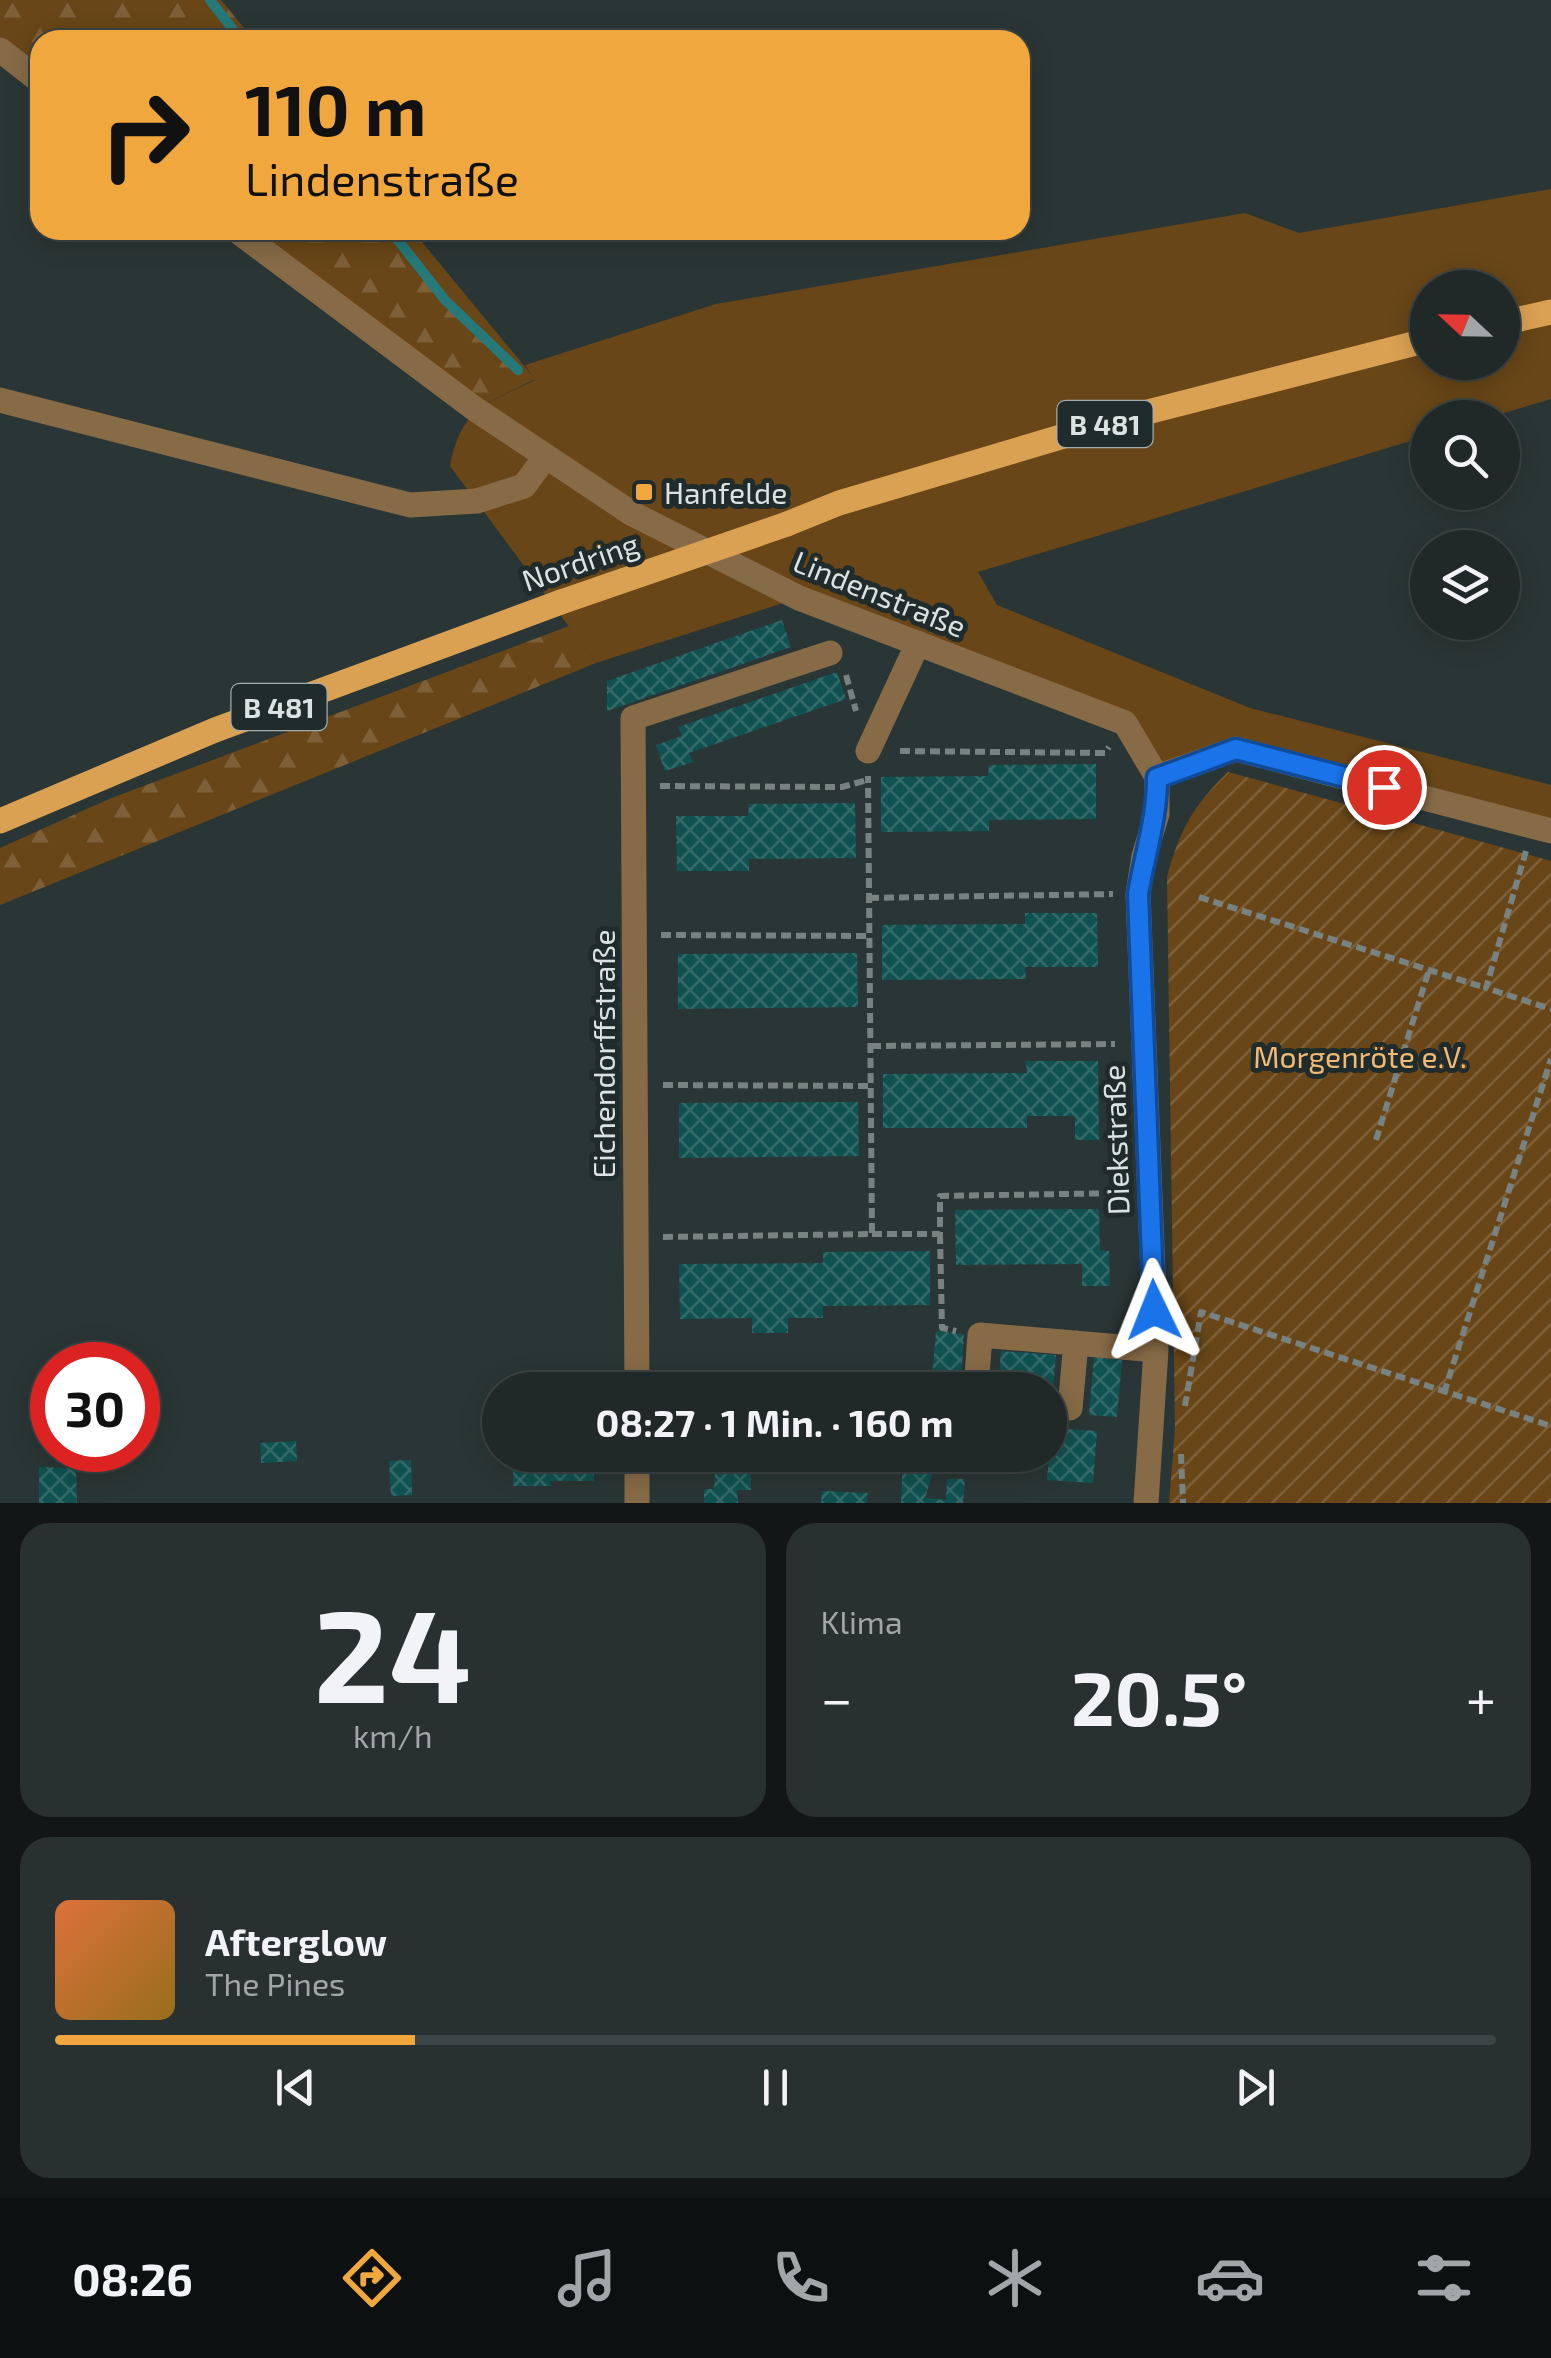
<!DOCTYPE html>
<html lang="de">
<meta charset="utf-8">
<style>
body{margin:0;font-family:"Exo 2",sans-serif;background:#283030;color:#f1f3f6;height:100vh;display:flex;flex-direction:column;font-size:38px;white-space:nowrap}
*{box-sizing:border-box;margin:0}
p{font-size:32px;color:#a2a6a8}
.icon{flex:none;width:55px;height:55px;fill:none;stroke:currentColor;stroke-width:2;stroke-linecap:round;stroke-linejoin:round}
.map{position:relative;height:1503px;overflow:hidden}
.panel{display:flex;flex-direction:column;gap:20px;padding:20px;background:#121616;flex:1}
.panel>*{flex:none}
.banner{position:absolute;left:30px;top:30px;width:1000px;height:210px;border-radius:30px;box-shadow:0 5px 25px #0003,0 0 0 2px #3d4445;background:#efa73e;color:#111;overflow:hidden}
.needle{width:65px;rotate:292deg}
.tools{position:absolute;left:1410px;top:270px;display:grid;gap:20px}
.tools a{display:grid;place-items:center;width:110px;height:110px;border-radius:50%;background:#202828;box-shadow:0 5px 25px #0003,0 0 0 2px #3d4445;font-size:50px}
.speed{position:absolute;left:30px;top:1342px;display:flex;gap:20px;font-size:50px;font-weight:700;text-align:center}
.speed>*{display:grid;place-content:center;width:130px;height:130px;border-radius:50%;background:#202828;box-shadow:0 5px 25px #0003,0 0 0 2px #3d4445;line-height:1}
.speed .limit{border:15px solid #d22;background:#fff;color:#111}
.pin{position:absolute;display:grid;place-items:center;width:85px;height:85px;color:#fff;margin:-42px;border:5px solid #fff;border-radius:50%;box-shadow:0 2px 10px #0007}
.me{position:absolute;width:110px;margin:-55px;rotate:358deg;stroke-linejoin:round;filter:drop-shadow(0 0 8px #0008)}
.turn{display:flex;align-items:center;gap:35px;height:210px;padding:0 50px;font-size:45px}
.turn .icon{width:130px;height:130px;stroke-width:2.5}
.turn b{display:block;font-size:70px;line-height:85px}
.big{font-size:75px;font-weight:700;line-height:1.1}
.panel .widget{flex:1;display:flex;flex-direction:column;justify-content:center;gap:15px;min-width:0;padding:0 35px;border-radius:30px;background:#283030}
.panel .dial{align-items:center;gap:0}
.dial b{font-size:130px;line-height:1}
.song{display:flex;align-items:center;gap:30px}
.cover{width:120px;height:120px;border-radius:15px;background:linear-gradient(135deg,hsl(20 70% 55%),hsl(40 70% 35%))}
.played{height:10px;border-radius:5px;background:linear-gradient(90deg,#efa73e 25%,#3d4445 25%)}
.keys{display:flex;justify-content:space-around;direction:ltr}
.heat{display:flex;justify-content:space-between;align-items:center;font-size:55px;direction:ltr}
.panel .tiles{flex:1;display:grid;gap:20px;grid-template-columns:1fr 1fr}
.widget:last-child{grid-column:span 2}
.trip{position:absolute;left:482px;top:1372px;width:585px;height:100px;border-radius:50px;background:#202828;box-shadow:0 5px 25px #0003,0 0 0 2px #3d4445;font-weight:700;line-height:100px;text-align:center}
.dock{display:flex;height:160px;justify-content:space-around;align-items:center;background:#0d1010;color:#a2a6a8}
.dock .icon{width:70px;height:70px}
.dock .selected{color:#efa73e}
.dock b{font-size:45px;color:#f1f3f6}
.map>svg:first-child{display:block}
.grass{fill:#684617;fill-rule:evenodd}
.forest{fill:url(#forest-firs)}
.garden{fill:url(#garden-furrows)}
.lines{fill:none;stroke-linecap:round;stroke-linejoin:round}
.stream{stroke:#257a79;stroke-width:10}
.building{fill:url(#building-cross-hatch)}
.path{stroke:#788281;stroke-width:6;stroke-dasharray:10 5;stroke-linecap:butt}
.minor{stroke:#876b47;stroke-width:25}
.major{stroke:#dba153;stroke-width:25}
.major-bridge{stroke:#dba153;stroke-width:25}
.route-casing{stroke:#114b97;stroke-width:25}
.route{stroke:#1a73e8;stroke-width:18}
.poi-dot{fill:#efa73e;stroke:#202c2b;stroke-width:4}
.labels{text-anchor:middle;dominant-baseline:central;stroke-width:10;stroke-linejoin:round;paint-order:stroke}
.shield{fill:#202c2b;stroke:#a3abab;stroke-width:2.5}
.shield-label{font-size:28px;font-weight:bold;fill:#dbe2e2}
.poi-label{font-size:30px;fill:#dbe2e2;stroke:#202c2b;text-anchor:start}
.street-label{font-size:30px;fill:#dbe2e2;stroke:#202c2b}
.park-label{font-size:30px;fill:#f1ba74;stroke:#202c2b}
</style>
<div class="map">
<svg width="1551" height="1503" viewBox="0 0 1551 1503">
<defs>
<pattern id="forest-firs" width="22" height="20" patternUnits="userSpaceOnUse" patternTransform="scale(2.5)"><rect width="22" height="20" fill="#684617"/><path d="M5 1l3.5 6h-7zM16 11l3.5 6h-7z" fill="#7d6038"/></pattern>
<pattern id="garden-furrows" width="10" height="10" patternUnits="userSpaceOnUse" patternTransform="scale(2.5)"><rect width="10" height="10" fill="#684617"/><path d="M-1 1l2-2M0 10L10 0M9 11l2-2" fill="none" stroke="#7d6038"/></pattern>
<pattern id="building-cross-hatch" width="8" height="8" patternUnits="userSpaceOnUse" patternTransform="scale(2.5)"><rect width="8" height="8" fill="#105251"/><path d="M0 0l8 8M0 8l8-8" fill="none" stroke="#326b6a"/></pattern>
</defs>
<rect width="100%" height="100%" fill="#2a3635"/>
<path class="grass" d="M1551,189V399L1490,417L1428,418L1427,436L978,572L997,605L1250,708L1551,785V831L1237,749L1157,777L1124,723L799,598L596,663L450,466C461,408 486,404 535,380L525,365L716,304L1245,213L1299,233ZM1428,288H1502V362H1428Z"/>
<path class="forest" d="M0,0H221L254,40H40V81L0,50Z
M236,230H412L535,379L475,409Z
M569,626L596,663L0,905V848L109,799Z"/>
<path class="garden" d="M1228,772L1551,861V1503H1169L1175,1429L1167,877C1180,829 1193,806 1228,772Z"/>
<g class="lines">
<path class="stream" d="M210,0L241,40
M390,230L445,300L518,370"/>
</g>
<path class="building" d="M782,620L791,647L607,711V681Z
M837,672L846,699L689,753L693,762L665,771L656,745L682,736L678,727Z
M1096,764V819L989,820V831L881,832V777L988,776L989,765Z
M855,803L856,858L749,859V871H677L676,816H748L749,804Z
M1025,913H1097L1098,967H1025L1026,979L882,980V925L1025,924Z
M857,953L858,1007L678,1009V954Z
M1026,1061H1098L1099,1140H1075V1116H1027V1128H883V1074L1027,1073Z
M858,1102L859,1156L679,1158V1103Z
M1099,1209L1100,1250L1109,1251L1110,1286H1082V1264L956,1265L955,1210Z
M930,1251V1305L823,1306V1318H788V1333H752V1318L680,1319L679,1264L823,1263V1252Z
M936,1331L964,1334L960,1390H931Z
M1001,1351L1056,1355L1053,1390H998Z
M1094,1357L1122,1360L1117,1417L1089,1415Z
M1051,1428L1097,1431L1093,1483L1047,1480Z
M296,1441L297,1461L261,1463L260,1443Z
M70,1450H106V1469L76,1470L77,1503H39V1467L70,1468Z
M547,1455H594V1481H550L551,1486H513V1457Z
M682,1455H744V1468L751,1467V1490H737L738,1503H704V1489H714L715,1470H682Z
M903,1455H934L932,1475L925,1498L946,1500L947,1479H965L963,1503H901Z
M411,1460L412,1495L391,1496L389,1461Z
M822,1491L868,1493L867,1503H821Z"/>
<g class="lines">
<path class="path" d="M197,230L209,239
M846,675L856,711
M900,751L1105,753L1109,747
M660,786L842,787L867,780
M1526,851L1486,988L1551,1009
M1199,897L1486,988
M869,898L1113,894
M661,935L870,936
M871,1046L1115,1044
M663,1085L872,1086
M1376,1140L1429,970
M872,1234H940V1196L1124,1193
M940,1234L942,1328L956,1331
M663,1237L872,1234L868,776
M1444,1393L1551,1059
M1185,1406L1201,1312L1551,1426
M1181,1454L1183,1503"/>
<path class="minor" d="M0,50L40,81
M236,230L475,409L631,513L799,598L1125,723L1157,777V814L1144,856L1138,894L1156,1350L1146,1503
M0,400L410,505L477,501L524,486L546,456
M868,751L918,643
M1157,777L1236,749L1551,831
M637,1390L633,718L830,653
M976,1390L980,1335L1156,1350
M1070,1408L1076,1343
M637,1455V1503"/>
<path class="major" d="M1502,323L1551,312
M787,524L839,503L1128,417L1428,340
M0,821L215,730L561,602"/>
<path class="major-bridge" d="M561,602L787,524"/>
</g>
<g class="lines">
<defs>
<path id="route" d="M1154,1310L1138,894C1145,852 1157,820 1157,778L1236,749L1384,787"/>
</defs>
<use href="#route" class="route-casing"/>
<use href="#route" class="route"/>
</g>
<rect class="poi-dot" x="634" y="482" width="20" height="20" rx="5"/>
<g class="labels">
<g class="shield">
<rect x="1057.5" y="401" width="95" height="46" rx="8"/>
<rect x="231.5" y="684" width="95" height="46" rx="8"/>
</g>
<g class="shield-label">
<text x="1105" y="424">B 481</text>
<text x="279" y="707">B 481</text>
</g>
<g class="poi-label">
<text x="664" y="492">Hanfelde</text>
</g>
<g class="street-label">
<text transform="translate(580 561) rotate(-19)">Nordring</text>
<text transform="translate(880 593) rotate(22)">Lindenstraße</text>
<text transform="translate(603 1054) rotate(-90)">Eichendorffstraße</text>
<text transform="translate(1115 1140) rotate(-92)">Diekstraße</text>
</g>
<g class="park-label">
<text x="1360" y="1056">Morgenröte e.V.</text>
</g>
</g>
</svg>
<div class="tools">
<a><svg class="needle" viewBox="-14 -14 28 28"><path d="M0-13l5 13h-10z" fill="#e53935"/><path d="M0 13l5-13h-10z" fill="#a2a6a8"/></svg></a>
<a><svg class="icon" aria-label="search" viewBox="0 0 24 24"><circle cx="10" cy="10" r="6"/><path d="M15 15l6 6"/></svg></a>
<a><svg class="icon" aria-label="layers" viewBox="0 0 24 24"><path d="M12 4l9 5-9 5-9-5zM3 14l9 5 9-5"/></svg></a>
</div>
<div class="speed"><div class="limit">30</div></div>
<div class="pin" style="left:1384px;top:787px;background:#d93025"><svg class="icon" aria-label="arrive" viewBox="0 0 24 24"><path d="M6 21V4h12l-3 4 3 4H6"/></svg></div>
<svg class="me" style="left:1154px;top:1310px" viewBox="-20 -20 40 40"><path d="M0-17L14 15 0 8-14 15z" fill="#1a73e8" stroke="#fff" stroke-width="4"/></svg>
<div class="trip">08:27 · 1 Min. · 160 m</div>
<div class="banner">
<div class="turn"><svg class="icon" aria-label="right" viewBox="0 0 24 24"><path d="M7 20v-9h11M14 6l5 5-5 5"/></svg><div><b>110 m</b>Lindenstraße</div></div>
</div>
</div>
<section class="panel">
<div class="tiles">
<div class="widget dial"><b>24</b><p>km/h</p></div>
<div class="widget"><p>Klima</p>
<div class="heat"><a>−</a><b class="big">20.5°</b><a>+</a></div>
</div>
<div class="widget">
<div class="song"><i class="cover"></i><div><b>Afterglow</b><p>The Pines</p></div></div>
<div class="played"></div>
<div class="keys"><svg class="icon" aria-label="previous" viewBox="0 0 24 24"><path d="M18 5L8 12l10 7zM5 5v14"/></svg><svg class="icon" aria-label="pause" viewBox="0 0 24 24"><path d="M8 5v14M16 5v14"/></svg><svg class="icon" aria-label="next" viewBox="0 0 24 24"><path d="M6 5l10 7-10 7zM19 5v14"/></svg></div>
</div>
</div>
</section>
<nav class="dock">
<b>08:26</b>
<svg class="icon selected" aria-label="directions" viewBox="0 0 24 24"><path d="M12 3l9 9-9 9-9-9zM9 14v-3h6M13 9l2 2-2 2"/></svg>
<svg class="icon" aria-label="music" viewBox="0 0 24 24"><path d="M9 18V5l10-2v13"/><circle cx="6" cy="18" r="3"/><circle cx="16" cy="16" r="3"/></svg>
<svg class="icon" aria-label="phone" viewBox="0 0 24 24"><path d="M5 4h4l2 5-3 2q2 4 5 5l2-3 5 2v4C11 20 4 13 5 4z"/></svg>
<svg class="icon" aria-label="climate" viewBox="0 0 24 24"><path d="M12 3v18M4 7l16 10M4 17L20 7"/></svg>
<svg class="icon" aria-label="car" viewBox="0 0 24 24"><path d="M5 17H2v-5l4-1 3-4h7l3 4 3 1v5h-3M9 17h6M6 11h13"/><circle cx="7" cy="17" r="2"/><circle cx="17" cy="17" r="2"/></svg>
<svg class="icon" aria-label="filters" viewBox="0 0 24 24"><path d="M4 7h16M4 17h16"/><circle cx="9" cy="7" r="2"/><circle cx="15" cy="17" r="2"/></svg>
</nav>
